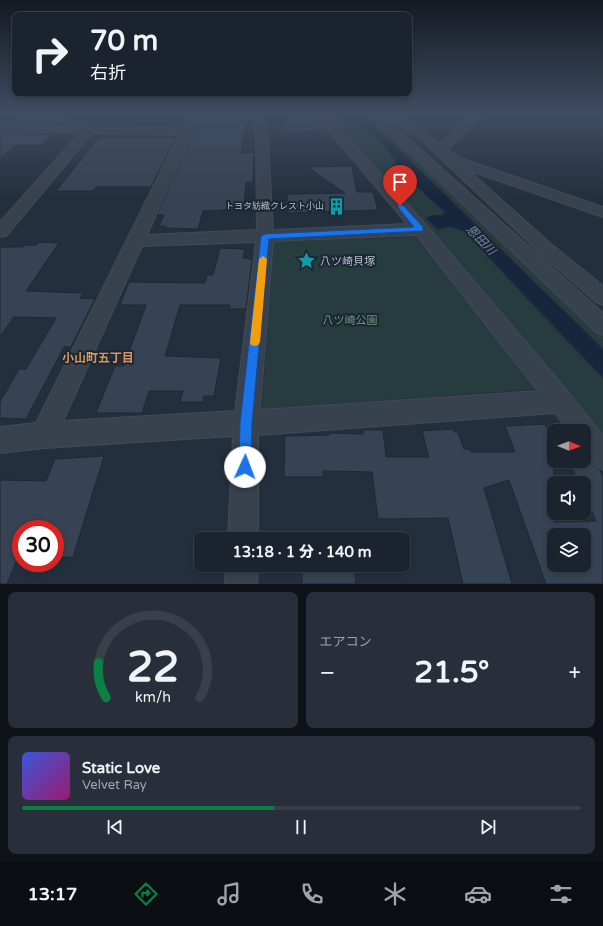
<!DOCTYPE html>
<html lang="ja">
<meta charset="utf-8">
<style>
body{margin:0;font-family:"Varela Round","Noto Sans JP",sans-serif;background:#282f3a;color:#f1f3f6;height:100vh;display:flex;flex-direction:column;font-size:15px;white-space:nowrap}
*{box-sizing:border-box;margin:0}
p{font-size:13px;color:#a0a4aa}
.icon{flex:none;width:22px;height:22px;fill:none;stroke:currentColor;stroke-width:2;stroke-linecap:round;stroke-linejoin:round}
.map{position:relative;height:584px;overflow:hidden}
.sheet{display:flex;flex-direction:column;gap:8px;padding:8px;background:#0f1319;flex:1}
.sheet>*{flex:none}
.hud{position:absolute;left:12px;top:12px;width:400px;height:84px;border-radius:8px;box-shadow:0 2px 6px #0003,0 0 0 1px #39404a;background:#1b232e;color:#f1f3f6;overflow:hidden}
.needle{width:26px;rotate:91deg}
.fabs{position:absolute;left:547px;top:424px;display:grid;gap:8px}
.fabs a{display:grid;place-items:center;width:44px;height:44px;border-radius:8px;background:#1b232e;box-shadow:0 2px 6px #0003,0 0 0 1px #39404a;font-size:20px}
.speed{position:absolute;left:12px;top:520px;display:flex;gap:8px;font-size:20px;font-weight:700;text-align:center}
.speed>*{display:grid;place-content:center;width:52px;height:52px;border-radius:50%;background:#1b232e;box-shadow:0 2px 6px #0003,0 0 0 1px #39404a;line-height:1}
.speed .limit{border:6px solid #d22;background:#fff;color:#111}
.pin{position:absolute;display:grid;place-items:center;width:34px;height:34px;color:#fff;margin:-41px -17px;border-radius:50% 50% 50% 0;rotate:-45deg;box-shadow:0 0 4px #0007}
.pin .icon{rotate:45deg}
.me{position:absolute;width:44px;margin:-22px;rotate:2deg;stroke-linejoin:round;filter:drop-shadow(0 0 3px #0008)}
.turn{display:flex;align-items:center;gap:14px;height:84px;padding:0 12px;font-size:18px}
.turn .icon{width:52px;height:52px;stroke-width:2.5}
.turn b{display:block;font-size:28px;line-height:34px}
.big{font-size:30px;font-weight:800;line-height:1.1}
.sheet .widget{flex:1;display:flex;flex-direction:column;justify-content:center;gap:6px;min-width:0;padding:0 14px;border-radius:8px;background:#282f3a}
.sheet .dial{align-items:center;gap:0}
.dial svg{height:104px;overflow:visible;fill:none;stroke:#39404a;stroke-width:7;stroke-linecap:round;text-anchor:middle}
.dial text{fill:#f1f3f6;stroke:none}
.song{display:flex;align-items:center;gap:12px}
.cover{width:48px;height:48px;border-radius:6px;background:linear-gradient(135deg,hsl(230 70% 55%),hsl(320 70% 35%))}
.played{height:4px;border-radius:2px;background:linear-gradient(90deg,#0b8043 45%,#39404a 45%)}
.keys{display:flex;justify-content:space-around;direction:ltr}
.heat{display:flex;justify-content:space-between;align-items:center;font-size:22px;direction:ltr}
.sheet .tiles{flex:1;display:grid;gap:8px;grid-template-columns:1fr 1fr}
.widget:last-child{grid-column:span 2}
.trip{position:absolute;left:194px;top:532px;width:216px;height:40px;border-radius:8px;background:#1b232e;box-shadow:0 2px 6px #0003,0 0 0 1px #39404a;font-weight:800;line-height:40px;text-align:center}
.menu{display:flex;height:64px;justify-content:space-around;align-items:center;background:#0b0e12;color:#a0a4aa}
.menu .icon{width:28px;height:28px}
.menu .active{color:#0b8043}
.menu b{font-size:18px;color:#f1f3f6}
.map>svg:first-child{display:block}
.green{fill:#263c3f}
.water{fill:#17263c}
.building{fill:#364354;stroke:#1f2835;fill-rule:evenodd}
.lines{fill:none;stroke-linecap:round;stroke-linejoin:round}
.street-casing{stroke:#414a57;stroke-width:2}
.street{fill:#38414e;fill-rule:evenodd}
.route{fill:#1a73e8;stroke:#114b97}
.slow{fill:#f59e0b}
.labels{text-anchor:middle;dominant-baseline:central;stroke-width:4;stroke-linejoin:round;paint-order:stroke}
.far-poi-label{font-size:9px;fill:#b4bcc9;stroke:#1d2633;text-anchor:end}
.poi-label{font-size:11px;fill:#b4bcc9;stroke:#1d2633;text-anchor:start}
.park-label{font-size:11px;fill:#6b9a76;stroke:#1d2633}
.water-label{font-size:12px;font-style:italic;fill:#6d86a8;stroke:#1d2633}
.neighbourhood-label{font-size:12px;font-weight:bold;fill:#d59563;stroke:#1d2633}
</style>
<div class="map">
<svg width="603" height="584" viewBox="0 0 603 584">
<rect width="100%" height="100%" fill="#242f3e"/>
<path class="green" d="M326,115H341L354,124L366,130L388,151L395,161V167L444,212L441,215H433L425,218L437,230L450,227L463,231L480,248L534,307L603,379V440Z
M364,115H368L603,337V348Z
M415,237L538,389L262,409L274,242Z"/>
<path class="water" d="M341,115H363L603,350V377L464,231L450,226L438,229L426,218L434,215L443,216L445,212L396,167C395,147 357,123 341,115Z"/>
<path class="building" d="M18,115H71L62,125L8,124Z
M228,115H247L241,153L254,152L253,182L246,183L244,209L203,211L198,229L165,228L166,226H159L164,215H157L200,118L228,116Z
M285,115H313L326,131L284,132Z
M0,132L52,134L42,145H16L0,159Z
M99,137H176L151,187H96L93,191H56Z
M352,166L357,192H373L378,210L287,213V194L345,193L307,167Z
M39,242L59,243L26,291L83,293L80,298L95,299L71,347H64L26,419L0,418V402L19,369H26L56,318L14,317L0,337V247H23L25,245H37Z
M220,248L245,249L243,258L252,259L246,309H229L230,305H180L165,356L221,358L214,396H204L203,402H180L183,391H149L142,413H96L115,366H124L146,305H120L129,282L205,283L207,275H213Z
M545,424L554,443V522L596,521L584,494V483H579L569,462H588L600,470L603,477V584H546L509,480L484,488L512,584H463L448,518L378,519L372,472L323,471V477H284L285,436L329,435V433L363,434V430H383L386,457H429L422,431L454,429V432H458L464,449H470L471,452H515L505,426ZM554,535H584V565H554Z
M104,456L73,557L55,558V529H21V559H17L7,584H0V480L46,481L55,459Z
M302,565H354L356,584H302Z"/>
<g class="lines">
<defs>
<path id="street" d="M189,115H200L147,235L257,230L256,142L254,115H264L268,142L273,230L407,224L316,115H327L426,225L569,393L603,436V470C583,462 584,450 584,431H568L555,413L258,435V539H228L233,436L44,448L0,453V427L36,423L179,135L92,133L6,236L0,237V222L80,133L0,131V125L183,128ZM416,235L538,391L260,410L273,241ZM256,242L235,411L63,421L142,246Z
M370,115H382L603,313V335L596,332Z
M386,115H398L408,123L422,129L439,144L471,115H483L447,150L466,160L603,207V217L468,170L551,244L603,286V305L596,302L539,252L414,133L400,127Z
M226,565H258L257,584H225Z"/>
</defs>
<use href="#street" class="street-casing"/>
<use href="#street" class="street"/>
</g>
<linearGradient id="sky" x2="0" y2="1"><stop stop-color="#141a22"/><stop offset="0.58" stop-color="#3f4d63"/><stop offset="1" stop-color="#3f4d63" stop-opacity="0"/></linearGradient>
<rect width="603" height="197" fill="url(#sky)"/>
<path class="route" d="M400,204L403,205L423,227V231L269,239L252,423L251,467L250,471L245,473L240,471L239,467L240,423L261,236L265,234L414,227L397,206Z"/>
<path class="slow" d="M263,256L267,259L260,342L258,345L255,346L251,345L250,342L259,259Z"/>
<defs>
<symbol id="building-bare" viewBox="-9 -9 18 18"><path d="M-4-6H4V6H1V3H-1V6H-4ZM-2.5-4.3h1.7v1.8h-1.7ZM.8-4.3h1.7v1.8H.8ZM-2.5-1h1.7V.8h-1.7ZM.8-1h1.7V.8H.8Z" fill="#0f9aa8" stroke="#1d2633" stroke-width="2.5" paint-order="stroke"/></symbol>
<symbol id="sight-bare" viewBox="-9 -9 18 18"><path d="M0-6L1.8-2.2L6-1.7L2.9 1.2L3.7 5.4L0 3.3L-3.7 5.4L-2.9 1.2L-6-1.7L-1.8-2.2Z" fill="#0f9aa8" stroke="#1d2633" stroke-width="2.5" paint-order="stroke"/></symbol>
</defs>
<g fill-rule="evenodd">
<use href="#building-bare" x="324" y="194" width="25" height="25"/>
<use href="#sight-bare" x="294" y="248" width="25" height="25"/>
</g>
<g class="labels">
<g class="far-poi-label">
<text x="324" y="206">トヨタ紡織クレスト小山</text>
</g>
<g class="poi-label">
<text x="320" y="261">八ツ崎貝塚</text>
</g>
<g class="park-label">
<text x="350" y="320">八ツ崎公園</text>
</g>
<g class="water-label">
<text transform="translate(481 240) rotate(46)">恩田川</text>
</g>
<g class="neighbourhood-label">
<text x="98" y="358">小山町五丁目</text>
</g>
</g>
</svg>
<div class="fabs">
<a><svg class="needle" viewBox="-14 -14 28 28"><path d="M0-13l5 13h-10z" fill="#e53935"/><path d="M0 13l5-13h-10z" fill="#a0a4aa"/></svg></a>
<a><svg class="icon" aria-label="sound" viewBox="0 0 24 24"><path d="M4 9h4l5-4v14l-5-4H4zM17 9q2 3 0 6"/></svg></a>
<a><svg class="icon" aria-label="layers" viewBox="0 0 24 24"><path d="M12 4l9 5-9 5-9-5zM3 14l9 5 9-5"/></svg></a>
</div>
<div class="speed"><div class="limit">30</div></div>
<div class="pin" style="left:400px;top:206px;background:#d93025"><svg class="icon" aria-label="arrive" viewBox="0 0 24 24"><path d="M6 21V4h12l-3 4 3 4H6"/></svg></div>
<svg class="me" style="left:245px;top:467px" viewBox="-20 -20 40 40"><circle r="19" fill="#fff"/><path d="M0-13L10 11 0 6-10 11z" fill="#1a73e8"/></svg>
<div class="trip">13:18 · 1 分 · 140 m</div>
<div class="hud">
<div class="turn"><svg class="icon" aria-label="right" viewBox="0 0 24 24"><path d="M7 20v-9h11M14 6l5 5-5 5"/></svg><div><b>70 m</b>右折</div></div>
</div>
</div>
<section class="sheet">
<div class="tiles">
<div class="widget dial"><svg viewBox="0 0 100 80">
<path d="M14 69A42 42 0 1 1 86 69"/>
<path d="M14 69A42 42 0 0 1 8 42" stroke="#0b8043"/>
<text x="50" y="56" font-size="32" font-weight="700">22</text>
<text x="50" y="72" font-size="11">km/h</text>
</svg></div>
<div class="widget"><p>エアコン</p>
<div class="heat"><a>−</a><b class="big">21.5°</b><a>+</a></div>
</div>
<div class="widget">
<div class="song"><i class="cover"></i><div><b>Static Love</b><p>Velvet Ray</p></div></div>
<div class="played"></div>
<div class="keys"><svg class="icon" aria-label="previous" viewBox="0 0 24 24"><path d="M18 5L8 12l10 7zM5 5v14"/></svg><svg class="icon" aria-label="pause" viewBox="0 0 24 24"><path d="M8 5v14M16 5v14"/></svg><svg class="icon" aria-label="next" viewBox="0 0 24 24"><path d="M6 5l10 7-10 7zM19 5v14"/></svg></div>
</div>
</div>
</section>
<nav class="menu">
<b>13:17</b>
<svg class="icon active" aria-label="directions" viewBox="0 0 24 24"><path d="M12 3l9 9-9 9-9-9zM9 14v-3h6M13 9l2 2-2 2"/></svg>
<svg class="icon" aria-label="music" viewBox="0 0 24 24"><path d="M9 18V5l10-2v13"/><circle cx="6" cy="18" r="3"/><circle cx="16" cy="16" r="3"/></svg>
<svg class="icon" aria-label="phone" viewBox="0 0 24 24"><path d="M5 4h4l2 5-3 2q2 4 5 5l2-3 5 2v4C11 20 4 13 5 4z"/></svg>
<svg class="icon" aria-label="climate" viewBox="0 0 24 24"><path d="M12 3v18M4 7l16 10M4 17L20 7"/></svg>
<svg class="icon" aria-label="car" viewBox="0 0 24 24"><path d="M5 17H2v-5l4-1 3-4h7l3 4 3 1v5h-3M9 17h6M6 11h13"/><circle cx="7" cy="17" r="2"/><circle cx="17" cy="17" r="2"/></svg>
<svg class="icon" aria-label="filters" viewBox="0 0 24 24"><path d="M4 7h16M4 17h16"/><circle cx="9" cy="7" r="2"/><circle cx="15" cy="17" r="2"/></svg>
</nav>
